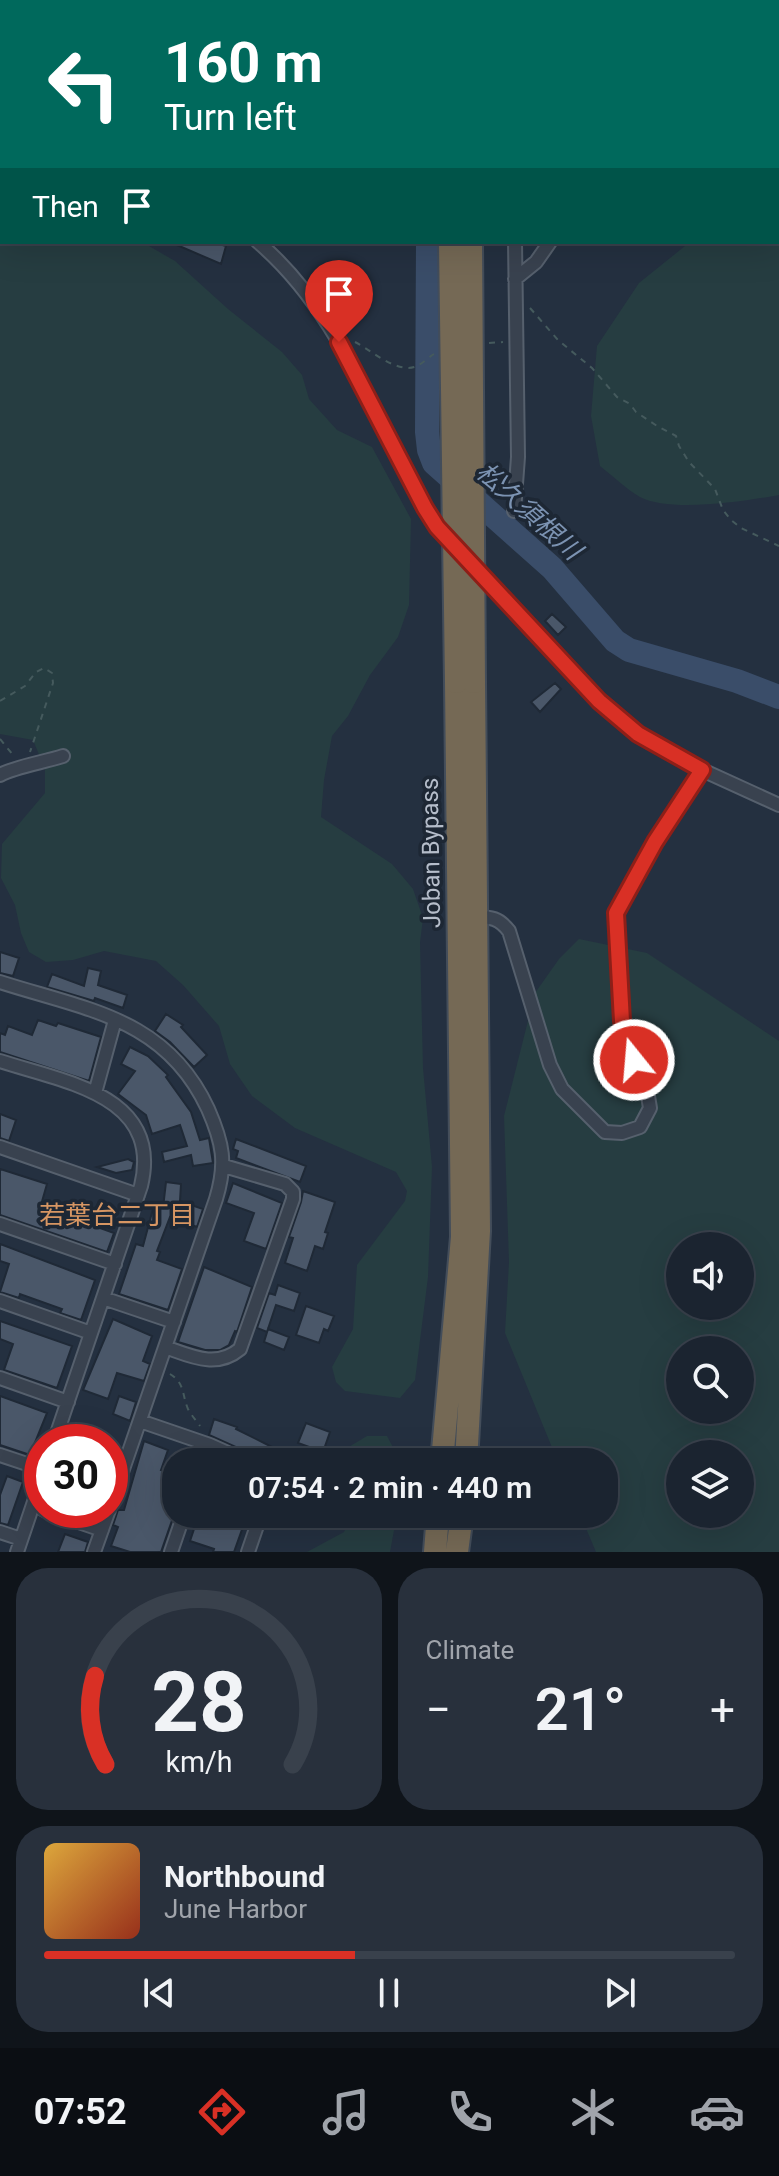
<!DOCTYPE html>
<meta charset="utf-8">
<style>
body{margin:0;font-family:Roboto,"Noto Sans JP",sans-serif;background:#28303c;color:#f1f3f6;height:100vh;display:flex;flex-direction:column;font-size:30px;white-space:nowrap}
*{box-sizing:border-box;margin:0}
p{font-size:26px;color:#a0a4ab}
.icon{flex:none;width:44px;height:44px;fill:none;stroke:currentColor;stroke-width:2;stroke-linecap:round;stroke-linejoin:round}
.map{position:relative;height:1552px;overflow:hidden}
.details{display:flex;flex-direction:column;gap:16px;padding:16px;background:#0f141a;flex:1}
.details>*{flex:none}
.top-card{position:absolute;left:0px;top:0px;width:780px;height:244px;box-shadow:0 8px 32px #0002,0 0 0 2px #39414c;background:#00695c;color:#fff;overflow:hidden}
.buttons{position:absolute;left:666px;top:1232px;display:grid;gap:16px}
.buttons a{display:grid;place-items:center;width:88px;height:88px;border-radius:50%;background:#1b2430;box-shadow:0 8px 32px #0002,0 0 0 2px #39414c;font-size:40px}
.speed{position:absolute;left:24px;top:1424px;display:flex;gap:16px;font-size:40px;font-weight:700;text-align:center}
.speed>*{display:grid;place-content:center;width:104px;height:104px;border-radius:50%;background:#1b2430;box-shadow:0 8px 32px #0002,0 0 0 2px #39414c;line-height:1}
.speed .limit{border:12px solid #d22;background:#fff;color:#111}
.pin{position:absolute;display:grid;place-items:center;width:68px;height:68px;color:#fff;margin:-82px -34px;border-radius:50% 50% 50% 0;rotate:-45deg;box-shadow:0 0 8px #0007}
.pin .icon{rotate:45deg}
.me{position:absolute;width:88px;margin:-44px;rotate:343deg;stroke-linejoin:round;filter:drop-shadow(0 0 6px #0008)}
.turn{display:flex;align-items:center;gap:28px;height:168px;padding:0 32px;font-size:36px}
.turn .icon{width:104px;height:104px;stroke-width:2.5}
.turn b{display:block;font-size:56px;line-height:68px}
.then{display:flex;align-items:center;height:76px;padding:0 32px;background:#0003;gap:16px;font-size:30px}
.big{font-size:60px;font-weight:600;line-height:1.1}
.details .tile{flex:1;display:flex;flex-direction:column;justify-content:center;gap:12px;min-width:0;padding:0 28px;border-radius:32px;background:#28303c}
.details .dial{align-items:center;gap:0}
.dial svg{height:208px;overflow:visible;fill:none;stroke:#39414c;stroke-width:7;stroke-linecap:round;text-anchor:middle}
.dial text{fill:#f1f3f6;stroke:none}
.song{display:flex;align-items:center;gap:24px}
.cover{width:96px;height:96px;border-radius:12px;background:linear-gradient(135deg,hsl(40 70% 55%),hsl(10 70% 35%))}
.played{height:8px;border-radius:4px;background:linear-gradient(90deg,#d93025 45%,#39414c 45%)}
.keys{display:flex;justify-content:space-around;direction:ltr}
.heat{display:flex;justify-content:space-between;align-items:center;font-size:44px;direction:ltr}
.details .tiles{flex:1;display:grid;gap:16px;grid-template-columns:1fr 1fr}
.tile:last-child{grid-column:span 2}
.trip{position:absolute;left:162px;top:1448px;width:456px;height:80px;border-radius:32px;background:#1b2430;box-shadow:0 8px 32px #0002,0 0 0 2px #39414c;font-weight:600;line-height:80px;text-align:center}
.menu{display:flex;height:128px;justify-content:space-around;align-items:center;background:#0b0e13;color:#a0a4ab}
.menu .icon{width:56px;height:56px}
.menu .current{color:#d93025}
.menu b{font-size:36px;color:#f1f3f6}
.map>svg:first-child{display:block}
.green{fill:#263d41;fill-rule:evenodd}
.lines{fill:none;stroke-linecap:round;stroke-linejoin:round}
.river{stroke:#3a4d69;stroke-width:24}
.building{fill:#4a5769;stroke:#1f2936;stroke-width:2}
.street-casing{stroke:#56606d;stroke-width:16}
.highway-casing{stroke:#434d5a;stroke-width:26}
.path{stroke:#455a5d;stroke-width:2;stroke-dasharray:6 6;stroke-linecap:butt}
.street{stroke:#39424f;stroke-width:12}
.highway{stroke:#756955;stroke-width:22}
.highway-bridge-casing{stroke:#434d5a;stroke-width:26;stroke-linecap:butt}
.highway-bridge{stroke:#756955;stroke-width:22}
.route-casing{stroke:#8d1f18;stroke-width:20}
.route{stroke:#d93025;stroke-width:14}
.labels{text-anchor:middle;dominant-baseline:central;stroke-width:7;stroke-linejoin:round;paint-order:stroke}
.street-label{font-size:24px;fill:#b5bdca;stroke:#1d2734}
.water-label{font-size:26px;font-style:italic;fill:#7c93b2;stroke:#1d2734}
.neighbourhood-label{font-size:26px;fill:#d79663;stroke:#1d2734}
</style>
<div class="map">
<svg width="779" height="1552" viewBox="0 0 779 1552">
<rect width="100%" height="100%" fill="#243040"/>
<path class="green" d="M589,0H779V80L778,2H588Z
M0,155L2,242H142L175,261L228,309L282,352L302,375L309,399L337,430L372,447L411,519L409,605L398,637L370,675L348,716L332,736L324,780L321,817L392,864L413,889L423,918L420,942L423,1068L432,1167L428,1277L415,1380L400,1398L345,1391L336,1382L332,1367L353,1329L357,1265L405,1201L407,1191L396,1172L295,1128L252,1096L230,1064L219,1026L183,985L156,961L104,951L73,960L46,962L29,952L21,933L15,905L1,878L2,844L45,793V769L33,740L0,734Z
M779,192V495C746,501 670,513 640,497C626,489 613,476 600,466L591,416L597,346L639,283L690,242H778Z
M579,939L647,953L779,1041V1552H596L580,1514H604V1462H558L505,1333L509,1262L504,1116L535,993L559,959ZM680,1246H740V1306H680ZM680,1350H740V1410H680ZM680,1454H740V1514H680Z
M367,1436H387L397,1455L398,1462H343L347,1448Z
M353,1514H397L390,1552H307L344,1532Z"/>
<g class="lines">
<path class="river" d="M89,0L91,2
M428,242L427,432L429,450L434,463L552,568L615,641L629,650L737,681L779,697"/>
</g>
<path class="building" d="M170,242H212L226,246L221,264Z
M552,614L566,627L558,635L545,621Z
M555,683L561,689L540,712L531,702Z
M0,952L19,958L13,976L0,973Z
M88,968L101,971L98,985L127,995L123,1008L95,998L94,1001L47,987L52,974L84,986Z
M166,1014L183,1025L181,1027L207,1055L194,1067L170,1042L155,1031Z
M38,1020L56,1026L58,1023L101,1037L89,1081L0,1052V1033L5,1035L8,1026L32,1035Z
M130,1047L148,1056L168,1075L166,1077L191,1112L200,1140L209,1138L213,1163L193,1166L191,1155L164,1162L162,1152L187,1146L180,1125L152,1134L146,1115L118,1094L135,1071L121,1064Z
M0,1114L16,1120L9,1141L0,1138Z
M236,1139L306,1166L300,1182L236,1158L238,1151L233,1149Z
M128,1159L134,1162L132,1170L116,1173L97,1167Z
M0,1169L47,1184L39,1212L65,1221L67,1216L114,1233L107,1252L0,1215Z
M166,1182L181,1184L180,1201L203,1209L197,1227L170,1217L157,1251L160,1252L157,1260L182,1269L168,1310L119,1294L136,1244L143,1246L154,1205L163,1208Z
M233,1183L282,1203L266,1249L244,1241L254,1213L226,1203Z
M303,1191L335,1202L325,1232L328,1233L323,1249L315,1246L307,1271L285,1263L293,1238L289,1237L301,1202Z
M0,1244L95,1280L81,1320L60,1313L62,1309L20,1294L19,1298L0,1292L9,1264L0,1261Z
M204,1267L252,1287L237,1332L235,1331L229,1345L220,1350H205L178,1342Z
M278,1285L300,1293L294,1311L276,1305L267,1332L257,1328L269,1293L275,1295Z
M306,1306L334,1316L328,1331L324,1329L319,1343L296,1335Z
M113,1319L152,1336L143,1361L150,1364L144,1381L117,1373L108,1399L83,1390Z
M0,1321L72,1346L57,1388L4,1370L13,1344L0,1339Z
M268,1329L289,1337L284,1350L264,1342Z
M0,1396L47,1413L30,1455L0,1445Z
M119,1396L136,1402L130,1421L113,1414Z
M214,1419L237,1427L236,1429L272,1447L265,1460L209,1435Z
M306,1423L330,1432L323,1452L298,1443Z
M144,1441L168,1450L161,1470L176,1475L170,1493L176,1496V1509L161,1552H130L111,1546L118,1527L113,1525L118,1510H124Z
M7,1476L23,1482L8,1525L0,1523V1495Z
M199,1514H251L248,1525L244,1524L234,1552H213L214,1549L190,1541Z
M65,1534L88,1542L85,1552H58Z"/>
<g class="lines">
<defs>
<path id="street" d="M224,2V0
M0,29L2,31
M778,53L779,52
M258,242C325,299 359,379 398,455C414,487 428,517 452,543
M515,279L536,262L550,242
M514,511L518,457L515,242
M475,569L599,701L638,734L689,764L779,805
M0,775C14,767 45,762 63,756
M476,917C491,917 499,918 509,931L550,1065L562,1089L605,1132L622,1133L640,1127L650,1108L647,1090L634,1060L622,1021L616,913L655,842L702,770
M0,982C87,1010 166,1018 208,1109C223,1143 227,1163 216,1199L110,1507
M0,1061C64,1082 163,1095 141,1186L54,1442
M95,1093L115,1020
M0,1147L138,1195
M0,1224L115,1264
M103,1298L174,1322
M0,1301L91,1333
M165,1347C191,1356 216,1369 240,1349L293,1199V1192L285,1184L224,1166
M0,1378L68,1402
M140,1421L210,1445L248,1462
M0,1455L42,1469
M202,1462L208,1445
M44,1510L102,1530
M0,1532L21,1539
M17,1552L42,1478
M94,1552L109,1510
M171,1552L184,1514
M248,1552L261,1514"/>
<path id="highway" d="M448,0V2
M468,0V2
M442,1462L462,1237L456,682
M466,1462L479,1231L474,682
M435,1552L438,1514
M457,1552L462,1514"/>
</defs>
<use href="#street" class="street-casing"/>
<use href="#highway" class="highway-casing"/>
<path class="path" d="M530,308L558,340L592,368L617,397L630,404L636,412L657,426L676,436L679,446L689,462L715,489L723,510L731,520L741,528L779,546
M355,342C371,350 398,375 417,366C423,363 429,357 434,354
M489,343L503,342
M0,701L25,686L36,672L44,668L52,673L53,683L30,752
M0,739L13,755
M170,1374C185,1383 182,1395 188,1409C191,1415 196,1420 200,1426"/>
<use href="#street" class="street"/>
<use href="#highway" class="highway"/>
<defs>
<path id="highway-bridge" d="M450,242L456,682
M471,242L474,682"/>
</defs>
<use href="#highway-bridge" class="highway-bridge-casing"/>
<use href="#highway-bridge" class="highway-bridge"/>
</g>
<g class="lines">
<defs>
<path id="route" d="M339,342L425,508L437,527L599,701L638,734L702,770L655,842L616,913L622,1021L634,1060"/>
</defs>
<use href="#route" class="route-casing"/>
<use href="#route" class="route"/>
</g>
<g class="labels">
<g class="street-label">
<text transform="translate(431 853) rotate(-91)">Joban Bypass</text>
</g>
<g class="water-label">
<text transform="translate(529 511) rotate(42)">松久須根川</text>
</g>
<g class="neighbourhood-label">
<text x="117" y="1215">若葉台二丁目</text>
</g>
</g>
</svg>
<div class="buttons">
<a><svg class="icon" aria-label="sound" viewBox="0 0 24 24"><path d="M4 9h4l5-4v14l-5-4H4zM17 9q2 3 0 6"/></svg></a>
<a><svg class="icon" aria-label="search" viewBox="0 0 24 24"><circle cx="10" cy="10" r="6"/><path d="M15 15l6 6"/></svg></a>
<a><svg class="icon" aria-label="layers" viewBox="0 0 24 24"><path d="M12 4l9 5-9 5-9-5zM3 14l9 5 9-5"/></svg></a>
</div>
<div class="speed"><div class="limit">30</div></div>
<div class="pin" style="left:339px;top:342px;background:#d93025"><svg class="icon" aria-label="arrive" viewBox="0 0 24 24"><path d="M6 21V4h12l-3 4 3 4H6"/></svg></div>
<svg class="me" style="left:634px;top:1060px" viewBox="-20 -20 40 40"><circle r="17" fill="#d93025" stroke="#fff" stroke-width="3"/><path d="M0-11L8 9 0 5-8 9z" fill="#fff"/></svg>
<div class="trip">07:54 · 2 min · 440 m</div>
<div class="top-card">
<div class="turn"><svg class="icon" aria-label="left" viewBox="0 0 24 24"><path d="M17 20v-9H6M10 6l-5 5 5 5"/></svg><div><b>160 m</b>Turn left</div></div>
<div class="then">Then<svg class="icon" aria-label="arrive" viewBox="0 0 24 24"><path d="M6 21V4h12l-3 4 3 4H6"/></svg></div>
</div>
</div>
<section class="details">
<div class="tiles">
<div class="tile dial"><svg viewBox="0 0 100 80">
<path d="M14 69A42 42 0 1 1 86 69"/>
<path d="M14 69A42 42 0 0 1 10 35" stroke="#d93025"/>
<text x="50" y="56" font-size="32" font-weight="700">28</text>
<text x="50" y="72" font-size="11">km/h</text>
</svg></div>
<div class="tile"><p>Climate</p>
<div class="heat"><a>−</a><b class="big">21°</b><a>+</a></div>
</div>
<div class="tile">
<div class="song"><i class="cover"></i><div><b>Northbound</b><p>June Harbor</p></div></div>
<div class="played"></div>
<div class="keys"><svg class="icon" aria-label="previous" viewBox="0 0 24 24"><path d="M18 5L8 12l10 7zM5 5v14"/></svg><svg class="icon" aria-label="pause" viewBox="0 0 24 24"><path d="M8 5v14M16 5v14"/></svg><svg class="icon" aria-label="next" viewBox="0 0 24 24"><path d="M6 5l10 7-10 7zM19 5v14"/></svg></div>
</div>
</div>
</section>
<nav class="menu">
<b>07:52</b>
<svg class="icon current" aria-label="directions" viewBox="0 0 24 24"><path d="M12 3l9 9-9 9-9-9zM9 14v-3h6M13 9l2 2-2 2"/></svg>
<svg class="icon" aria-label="music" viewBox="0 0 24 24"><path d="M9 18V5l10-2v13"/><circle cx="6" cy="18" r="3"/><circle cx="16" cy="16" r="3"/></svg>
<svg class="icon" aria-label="phone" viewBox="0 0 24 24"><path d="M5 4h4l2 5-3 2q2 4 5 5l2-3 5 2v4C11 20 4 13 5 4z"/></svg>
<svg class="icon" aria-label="climate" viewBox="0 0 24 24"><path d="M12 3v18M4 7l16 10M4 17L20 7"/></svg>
<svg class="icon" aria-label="car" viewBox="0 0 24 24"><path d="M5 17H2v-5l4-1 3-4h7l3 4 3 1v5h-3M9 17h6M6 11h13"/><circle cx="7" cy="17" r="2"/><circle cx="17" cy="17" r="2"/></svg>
</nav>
